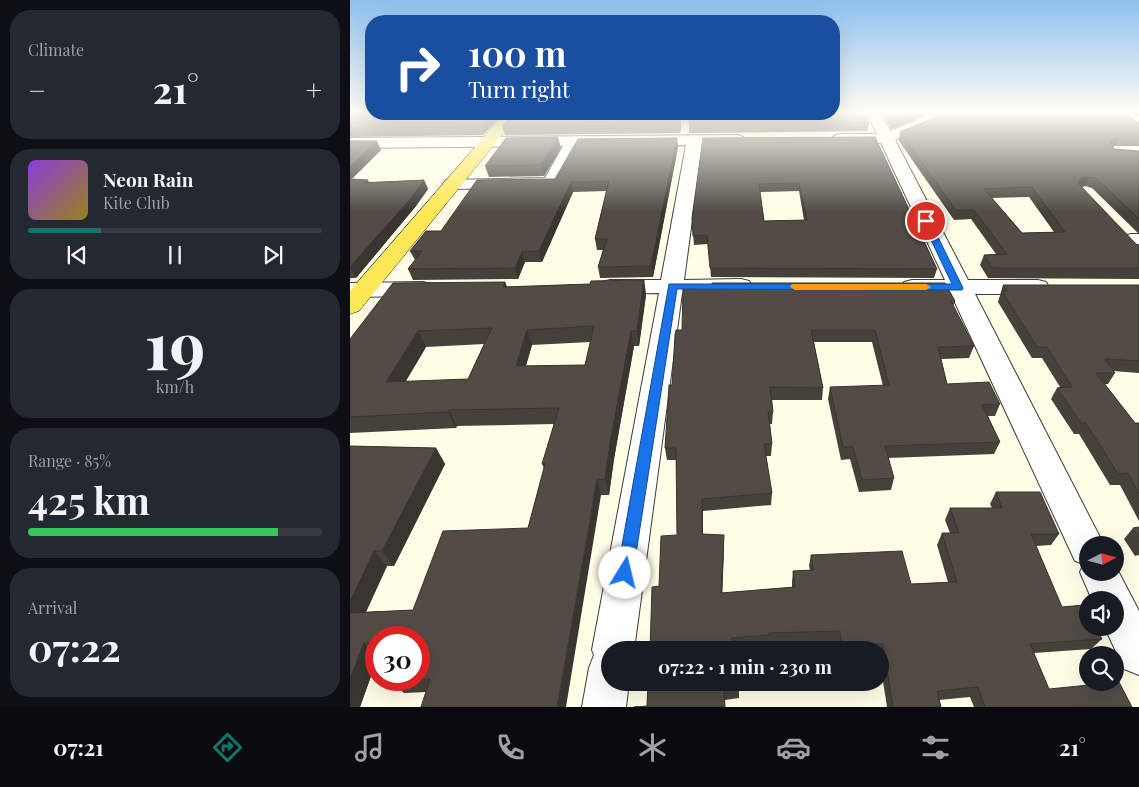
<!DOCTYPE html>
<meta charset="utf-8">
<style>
body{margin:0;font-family:"Playfair Display",serif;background:#242831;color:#f1f3f6;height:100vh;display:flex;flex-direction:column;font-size:19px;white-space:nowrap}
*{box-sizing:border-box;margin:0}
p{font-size:16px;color:#9ea1a6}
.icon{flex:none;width:28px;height:28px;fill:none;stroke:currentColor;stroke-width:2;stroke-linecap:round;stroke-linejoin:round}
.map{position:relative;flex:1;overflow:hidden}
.drawer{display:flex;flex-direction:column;gap:10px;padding:10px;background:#0d0f14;width:350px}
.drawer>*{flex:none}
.guide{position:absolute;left:15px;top:15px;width:475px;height:105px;border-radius:20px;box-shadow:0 5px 20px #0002;background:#1a4fa0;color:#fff;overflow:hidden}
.needle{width:32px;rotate:84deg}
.controls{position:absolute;left:729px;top:536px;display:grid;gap:10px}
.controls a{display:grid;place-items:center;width:45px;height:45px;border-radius:50%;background:#171b24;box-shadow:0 5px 20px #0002;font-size:25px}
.speed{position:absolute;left:15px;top:626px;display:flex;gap:10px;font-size:25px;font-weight:700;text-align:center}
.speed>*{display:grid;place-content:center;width:65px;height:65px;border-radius:50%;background:#171b24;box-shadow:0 5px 20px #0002;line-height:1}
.speed .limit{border:8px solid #d22;background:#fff;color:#111}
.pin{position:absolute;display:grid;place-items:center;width:42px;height:42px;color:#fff;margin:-21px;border:2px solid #fff;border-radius:50%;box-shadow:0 1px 5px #0007}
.me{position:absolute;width:55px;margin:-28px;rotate:9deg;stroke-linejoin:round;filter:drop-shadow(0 0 4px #0008)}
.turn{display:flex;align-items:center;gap:18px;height:105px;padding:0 20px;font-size:22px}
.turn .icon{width:65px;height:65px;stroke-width:2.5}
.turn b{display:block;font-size:35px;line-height:42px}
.big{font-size:38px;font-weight:700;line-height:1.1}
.drawer .tile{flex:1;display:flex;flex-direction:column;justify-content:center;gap:8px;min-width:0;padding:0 18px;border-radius:20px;background:#242831}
.drawer .dial{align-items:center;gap:0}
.dial b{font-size:65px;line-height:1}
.song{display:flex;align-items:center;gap:15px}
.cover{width:60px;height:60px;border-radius:8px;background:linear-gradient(135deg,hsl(270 70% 55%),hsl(50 70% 35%))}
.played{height:5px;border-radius:2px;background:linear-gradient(90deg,#0f766e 25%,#363941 25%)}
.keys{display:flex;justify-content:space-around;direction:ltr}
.heat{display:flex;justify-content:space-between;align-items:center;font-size:28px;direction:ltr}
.charge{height:8px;border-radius:4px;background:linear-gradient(90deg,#34c759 85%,#363941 0)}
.trip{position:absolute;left:251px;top:641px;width:288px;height:50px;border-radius:25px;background:#171b24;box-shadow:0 5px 20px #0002;font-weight:700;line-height:50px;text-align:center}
.tabs{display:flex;height:80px;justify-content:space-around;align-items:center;background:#090b0e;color:#9ea1a6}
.tabs .icon{width:35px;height:35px}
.tabs .current{color:#0f766e}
.tabs b{font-size:22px;color:#f1f3f6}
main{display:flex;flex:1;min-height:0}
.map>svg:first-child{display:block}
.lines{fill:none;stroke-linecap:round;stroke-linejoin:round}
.minor-casing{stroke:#3c3c3c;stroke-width:2}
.primary-casing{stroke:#1a1a1a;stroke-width:1}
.minor{fill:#fff;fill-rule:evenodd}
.primary{fill:#ffe756;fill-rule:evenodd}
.wall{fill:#47413b;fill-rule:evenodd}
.shaded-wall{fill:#393530}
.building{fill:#524c45;stroke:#393530;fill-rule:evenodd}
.route{fill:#1a73e8;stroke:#114b97}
.slow{fill:#f59e0b}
</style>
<main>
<section class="drawer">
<div class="tile"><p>Climate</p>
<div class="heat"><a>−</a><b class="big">21°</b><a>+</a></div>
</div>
<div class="tile">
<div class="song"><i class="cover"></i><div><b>Neon Rain</b><p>Kite Club</p></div></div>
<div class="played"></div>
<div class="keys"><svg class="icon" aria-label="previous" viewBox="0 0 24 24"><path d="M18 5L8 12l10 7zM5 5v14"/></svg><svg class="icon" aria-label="pause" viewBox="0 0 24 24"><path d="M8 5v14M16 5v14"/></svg><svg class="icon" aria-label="next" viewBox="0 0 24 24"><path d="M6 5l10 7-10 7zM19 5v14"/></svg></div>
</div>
<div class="tile dial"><b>19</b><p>km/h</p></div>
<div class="tile"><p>Range · 85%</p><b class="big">425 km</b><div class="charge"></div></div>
<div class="tile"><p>Arrival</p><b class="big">07:22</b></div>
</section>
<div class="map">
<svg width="789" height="707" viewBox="0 0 789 707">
<rect width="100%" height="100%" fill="#fffde6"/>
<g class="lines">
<defs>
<path id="minor" d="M517,113H531L540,131L579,115H589L591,118L589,121L545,140L618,280H688L696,282L699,287L696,292L688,294H625L754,545H738V572H765V565L789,611V675L774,669L755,628H765V600H742L730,572L734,564L725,561L601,294H562L554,292L551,287L554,282L562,280H595L531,143L489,144L484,142L481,139L484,136L489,134H527Z
M776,113L789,114V122L773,120L771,117Z
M388,135L393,137L396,140L393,143L352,145L334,280L391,279L399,281L402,286L399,291L391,293H332L284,650H260V682H279L276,707H232L239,668L244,655L242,650L309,293L260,294L252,292L249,287L252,282L260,280H311L336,145L229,146L207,187L102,189L96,188L93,184L96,180L195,178L213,146L0,148V138Z
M781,234H789V246L774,244L771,240L774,236Z
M73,282L81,284L84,289L81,294L73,296L0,297V283Z"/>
<path id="primary" d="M154,114H169L9,311L0,314V291Z"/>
</defs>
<use href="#minor" class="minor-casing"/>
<use href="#primary" class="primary-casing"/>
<use href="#minor" class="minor"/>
<use href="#primary" class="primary"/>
</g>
<path class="wall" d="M0,113L153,114L133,135L0,137Z
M533,113H580L541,129Z
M783,113H789V117Z
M227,114V116H237L238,121L331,120V128L330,133L155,135L152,126Z
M339,119L519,123L517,131L339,133Z
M787,122L789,123V146H765L763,147L764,149L789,151V234L742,188L735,186L731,187L786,244L789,245V279L638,278L630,265L634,255L646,254L621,219L604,220L549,141L550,132ZM679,197L704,232L672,233L642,198Z
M525,137L587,269L584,278L361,277L358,244L344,245L342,218L353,138ZM449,191L454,220L414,221L410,192Z
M0,141L31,150L2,179L18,180L19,182L74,180L78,189L66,206L6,278H1L0,279Z
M328,147L303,277L250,278L248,267L253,250H247L245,239L256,191L223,192L192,262H175L168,279L63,280L58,269L65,260L60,251L91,231L205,179Z
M211,148L194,176L139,177L135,166Z
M294,280L296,295L289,346H284L264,459L259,495H251L76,692L54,693L40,681L41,680H69V638H26V662L10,707H0V446L86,448L95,464L44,566H37L16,612L63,610L178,528L194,468L192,464L204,424L107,426L106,428L0,433V339L155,282L157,287L240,284ZM240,342L235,365L176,366L182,345ZM134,344L118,379L55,382L76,347Z
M653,285H789V373L763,371L765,373L758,384H755L785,423H789V521L770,485H760L729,434H724L701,399L707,388L710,387L692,358H682L648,302Z
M605,301L603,306L624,346L619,358L591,359L597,384L650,404L645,416H638L650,442L644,454L538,458L544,478L541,490L509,492L500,459L491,460L478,399L480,387L533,386L522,342H464L473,388L472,400H422L423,412L422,424H420L422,444L421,456H416L422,493L421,505L353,511V534L374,546L372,593L442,587V582L443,571L460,570L459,566L461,555L561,584L598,582L587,545L592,533H600L595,520L600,508H642L640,504L646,492L709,534L701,545L686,546L712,607L752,639L741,649L684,653L699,689L782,707H624L620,697L589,700L591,707H537L530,662V650H488L487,642L418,644V646L384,648L309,586L327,535L326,460H317L315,448L322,385L332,330Z
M789,527V555L785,556L774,539L783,528Z
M298,682L389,688V698L375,700L297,706Z"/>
<path class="shaded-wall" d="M561,113H580L541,129L542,120Z
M143,114H153L133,135L131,127Z
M331,120V128L330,133V125Z
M208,137L211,148L194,176L191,165Z
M769,137L765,146L759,148L760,143L763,139Z
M327,138L328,147L303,277L301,266Z
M27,141L31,150L0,180V167Z
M739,177L735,186L728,188V183L731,178Z
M74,180L78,189L66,206L6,278L0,267Z
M221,182L223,192L192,262L189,251Z
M172,252L175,262L168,279L165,268Z
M294,280L296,295L289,346L287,331Z
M155,282L161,297L153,287Z
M177,330L182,345L171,381L166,366Z
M68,331L76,347L46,398L36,382Z
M281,331L284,346L264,459L259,495L255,479L260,443Z
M99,410L107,426L106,428L98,412Z
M86,448L95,464L44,566L32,551Z
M247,480L251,495L216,707H207Z
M352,499L353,511V546L352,534Z
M374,535V546L372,604L371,593Z
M24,551L37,566L9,627L0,618V602Z
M14,643L26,655V662L10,707H0V679Z"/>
<path class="building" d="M0,113L21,114H143L131,127L0,128Z
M484,113H514L519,123L339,124V119H344V114Z
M539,113H561L542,120Z
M163,114H227L226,116H237L236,121L331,120L330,125L152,126Z
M591,115H777L787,122L789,123V137H769L763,139L760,143L764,149L789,151V219L746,178L739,177L731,178L728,183L786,244L789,245V268H642L634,255L657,254L624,210H606L550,132ZM682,187L715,232L672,233L634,189Z
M208,137L191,165L135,166L156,138Z
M525,137L587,269L360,268L357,235L343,236L342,218L353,138ZM449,183L457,220L414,221L409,184Z
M327,138L301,266L248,267L257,239H245L259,181L221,182L189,251L172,252L165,268L58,269L72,251H60L76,231H91L127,180L205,179L228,139Z
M0,141H27L0,167Z
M0,179L18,180L15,183L74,180L62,197L0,267Z
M294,280L287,331H281L260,443L255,479L247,480L207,707H71L80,679L69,680V638H26V643H14L0,679V613L63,610L93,531L178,528L195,464H192L209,408L99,410L98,412L0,417V339L43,283L155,282L153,287L240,284L241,281ZM244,326L235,365L166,366L177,330ZM142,328L118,379L36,382L68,331Z
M362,283H595L605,301H601L624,346L588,347L597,384L639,382L650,404L632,405L650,442L535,446L544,478L512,480L503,447H493L480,387L539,385L525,330H461L473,388L420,387L423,412H418L422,444H414L422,493L352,499V534L374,535L371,593L445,587L443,571L463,570L461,555L552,551L561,584L607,582L592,533H609L600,508H652L646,492H690L709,534H681L712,607L734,605L738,611V628H746L752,639L680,644L699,689L769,682L782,707H635L628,687L587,691L591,707H543L533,644L492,645L490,631L419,633V635L382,638L384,650H300L302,587L309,586L311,536L327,535L326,448H315L319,385H322L325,335L326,330H332L333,287L362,286Z
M653,285H789V361L755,359L765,373H746L785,423H789V494L778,473L768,474L736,423H731L707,388L722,387L697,347H687L652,291H657Z
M0,446L86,448L32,551H24L0,602Z
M789,527V537L783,528Z
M41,680H60L40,681Z
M298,682H388L389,688L374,690L375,707H284L297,706Z"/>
<linearGradient id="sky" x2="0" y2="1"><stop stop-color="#8ec0ef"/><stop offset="0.53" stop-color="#fffef4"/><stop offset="1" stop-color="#fffef4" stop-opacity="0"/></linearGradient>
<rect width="789" height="212" fill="url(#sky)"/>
<path class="route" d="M576,218L580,221L613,288L612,290L327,289L283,573L281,579L275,581L270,579L267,573L319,284H602L572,221Z"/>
<path class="slow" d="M442,284H576L581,287L576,290H445L440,287Z"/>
</svg>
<div class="controls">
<a><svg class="needle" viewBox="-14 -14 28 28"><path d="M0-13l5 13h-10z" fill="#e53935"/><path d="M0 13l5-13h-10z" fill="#9ea1a6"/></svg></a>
<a><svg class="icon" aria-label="sound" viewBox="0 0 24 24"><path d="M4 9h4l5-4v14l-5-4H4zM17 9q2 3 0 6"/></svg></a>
<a><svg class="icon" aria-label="search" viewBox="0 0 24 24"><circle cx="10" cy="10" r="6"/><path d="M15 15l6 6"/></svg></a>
</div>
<div class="speed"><div class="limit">30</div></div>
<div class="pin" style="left:576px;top:221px;background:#d93025"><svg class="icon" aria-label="arrive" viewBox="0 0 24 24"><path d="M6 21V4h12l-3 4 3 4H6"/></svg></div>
<svg class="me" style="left:275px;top:573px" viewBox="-20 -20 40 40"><circle r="19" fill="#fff"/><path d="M0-13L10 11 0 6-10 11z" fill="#1a73e8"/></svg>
<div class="trip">07:22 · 1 min · 230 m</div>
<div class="guide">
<div class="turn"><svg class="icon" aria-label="right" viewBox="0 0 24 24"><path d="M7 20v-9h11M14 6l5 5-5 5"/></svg><div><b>100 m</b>Turn right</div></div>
</div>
</div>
</main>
<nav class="tabs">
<b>07:21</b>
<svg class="icon current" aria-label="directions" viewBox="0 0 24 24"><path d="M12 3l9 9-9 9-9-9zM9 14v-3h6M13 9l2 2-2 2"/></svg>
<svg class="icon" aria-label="music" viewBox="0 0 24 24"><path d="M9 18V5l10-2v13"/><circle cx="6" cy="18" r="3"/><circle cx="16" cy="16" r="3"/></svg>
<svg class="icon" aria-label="phone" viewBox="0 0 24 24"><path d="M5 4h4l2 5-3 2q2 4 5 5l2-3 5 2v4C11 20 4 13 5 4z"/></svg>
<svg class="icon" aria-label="climate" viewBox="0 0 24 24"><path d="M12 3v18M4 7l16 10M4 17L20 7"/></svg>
<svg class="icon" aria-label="car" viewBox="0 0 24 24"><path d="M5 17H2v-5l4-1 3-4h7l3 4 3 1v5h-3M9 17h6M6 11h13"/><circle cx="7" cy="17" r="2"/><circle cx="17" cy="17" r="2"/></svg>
<svg class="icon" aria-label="filters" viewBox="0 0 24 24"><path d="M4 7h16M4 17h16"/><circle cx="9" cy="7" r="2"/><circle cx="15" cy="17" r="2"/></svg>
<b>21°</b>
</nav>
